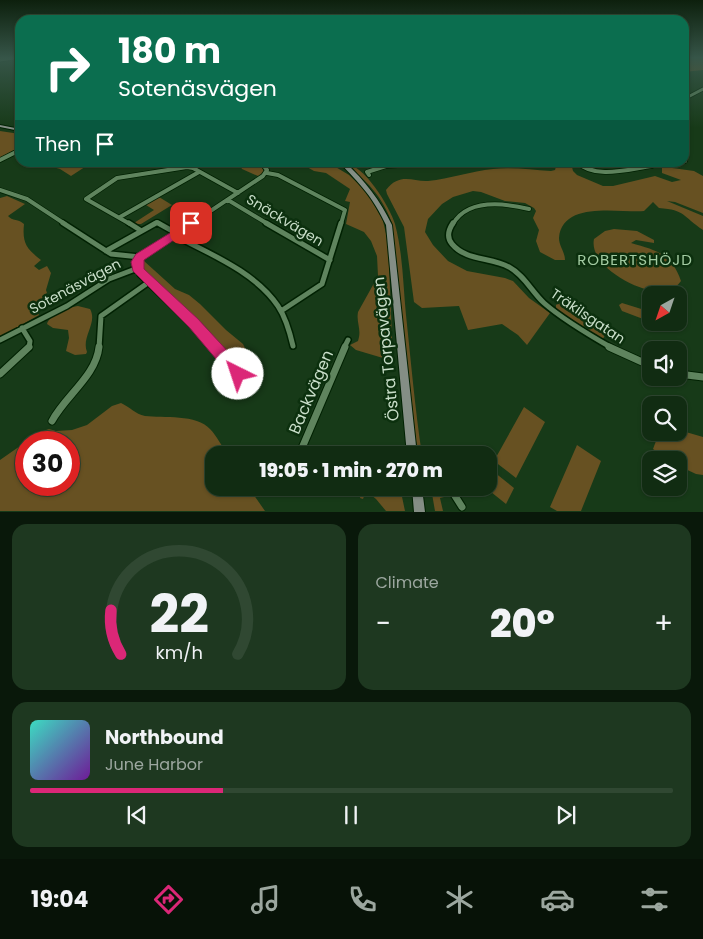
<!DOCTYPE html>
<meta charset="utf-8">
<style>
body{margin:0;font-family:Poppins,sans-serif;background:#1e3820;color:#f1f3f6;height:100vh;display:flex;flex-direction:column;font-size:19px;white-space:nowrap}
*{box-sizing:border-box;margin:0}
p{font-size:16px;color:#9ca79f}
.icon{flex:none;width:28px;height:28px;fill:none;stroke:currentColor;stroke-width:2;stroke-linecap:round;stroke-linejoin:round}
.map{position:relative;height:512px;overflow:hidden}
.sheet{display:flex;flex-direction:column;gap:12px;padding:12px;background:#09180a;flex:1}
.sheet>*{flex:none}
.banner{position:absolute;left:15px;top:15px;width:674px;height:152px;border-radius:15px;box-shadow:0 1px 4px #0004,0 0 0 1px #304832;background:#0b6e4f;color:#fff;overflow:hidden}
.needle{width:32px;rotate:220deg}
.controls{position:absolute;left:642px;top:286px;display:grid;gap:10px}
.controls a{display:grid;place-items:center;width:45px;height:45px;border-radius:10px;background:#112c12;box-shadow:0 1px 4px #0004,0 0 0 1px #304832;font-size:25px}
.speed{position:absolute;left:15px;top:431px;display:flex;gap:10px;font-size:25px;font-weight:700;text-align:center}
.speed>*{display:grid;place-content:center;width:65px;height:65px;border-radius:50%;background:#112c12;box-shadow:0 1px 4px #0004,0 0 0 1px #304832;line-height:1}
.speed .limit{border:8px solid #d22;background:#fff;color:#111}
.pin{position:absolute;display:grid;place-items:center;width:42px;height:42px;color:#fff;margin:-21px;border-radius:10px;box-shadow:0 2px 8px #0006}
.me{position:absolute;width:55px;margin:-28px;rotate:319deg;stroke-linejoin:round;filter:drop-shadow(0 0 4px #0008)}
.turn{display:flex;align-items:center;gap:18px;height:105px;padding:0 20px;font-size:22px}
.turn .icon{width:65px;height:65px;stroke-width:2.5}
.turn b{display:block;font-size:35px;line-height:42px}
.then{display:flex;align-items:center;height:48px;padding:0 20px;background:#0003;gap:10px;font-size:19px}
.big{font-size:38px;font-weight:800;line-height:1.1}
.sheet .card{flex:1;display:flex;flex-direction:column;justify-content:center;gap:8px;min-width:0;padding:0 18px;border-radius:15px;background:#1e3820}
.sheet .dial{align-items:center;gap:0}
.dial svg{height:130px;overflow:visible;fill:none;stroke:#304832;stroke-width:7;stroke-linecap:round;text-anchor:middle}
.dial text{fill:#f1f3f6;stroke:none}
.song{display:flex;align-items:center;gap:15px}
.cover{width:60px;height:60px;border-radius:8px;background:linear-gradient(135deg,hsl(170 70% 55%),hsl(280 70% 35%))}
.played{height:5px;border-radius:2px;background:linear-gradient(90deg,#db2777 30%,#304832 30%)}
.keys{display:flex;justify-content:space-around;direction:ltr}
.heat{display:flex;justify-content:space-between;align-items:center;font-size:28px;direction:ltr}
.sheet .tiles{flex:1;display:grid;gap:12px;grid-template-columns:1fr 1fr}
.card:last-child{grid-column:span 2}
.trip{position:absolute;left:205px;top:446px;width:292px;height:50px;border-radius:15px;background:#112c12;box-shadow:0 1px 4px #0004,0 0 0 1px #304832;font-weight:800;line-height:50px;text-align:center}
.tab-bar{display:flex;height:80px;justify-content:space-around;align-items:center;background:#071207;color:#9ca79f}
.tab-bar .icon{width:35px;height:35px}
.tab-bar .active{color:#db2777}
.tab-bar b{font-size:22px;color:#f1f3f6}
.map>svg:first-child{display:block}
.green{fill:#675122;fill-rule:evenodd}
.lines{fill:none;stroke-linecap:round;stroke-linejoin:round}
.street-far3-casing{stroke:#002102;stroke-width:4.5}
.street-far2-casing{stroke:#002102;stroke-width:5.5}
.street-far1-casing{stroke:#002102;stroke-width:8}
.street-casing{stroke:#002102;stroke-width:9}
.secondary-casing{stroke:#002102;stroke-width:2}
.street-far3{stroke:#5f845e;stroke-width:3}
.street-far2{stroke:#5f845e;stroke-width:4}
.street-far1{stroke:#5f845e;stroke-width:5}
.street{stroke:#5f845e;stroke-width:7}
.secondary{fill:#848e85;fill-rule:evenodd}
.route{fill:#db2777;stroke:#8e194d}
.labels{text-anchor:middle;dominant-baseline:central;stroke-width:5;stroke-linejoin:round;paint-order:stroke}
.street-label{font-size:14px;fill:#c9dec9;stroke:#0c300e}
.neighbourhood-label{font-size:15px;letter-spacing:1px;fill:#a3cba2;stroke:#0c300e}
.near-street-label{font-size:16px;fill:#c9dec9;stroke:#0c300e}
</style>
<div class="map">
<svg width="703" height="512" viewBox="0 0 703 512">
<rect width="100%" height="100%" fill="#173a18"/>
<path class="green" d="M684,57H703V70L684,72Z
M0,131L20,134V147L0,158Z
M302,162L329,163L349,175L367,192L383,221L388,242L393,361L356,350L350,345L358,341C362,329 356,323 358,312L378,276L377,256L371,241L364,232L346,224L350,202L345,201L350,189L326,173L314,171L300,163Z
M39,163H91L71,176L60,169Z
M239,163C249,163 260,160 264,172L258,176L242,169Z
M343,163C363,162 390,207 395,224C403,254 403,285 406,315C411,362 415,408 422,455H418L416,441L392,223C382,196 366,179 343,163Z
M557,163H571L573,171L577,175L603,186H613L655,176L672,182L681,180L662,173V168L665,167L694,171L703,176V213L675,202L667,201L703,216V230C682,216 686,210 659,208L653,202L644,211C620,213 562,200 559,238C559,246 565,252 565,260H555L540,252L536,241L539,230L533,218L536,211L534,208L525,203L505,201L481,192L473,191L453,197L442,204L428,219L425,232L433,245L448,261L467,271L505,278L513,281L529,298L550,313L527,345L518,335L502,324L468,330L459,306L422,308L414,302L404,227L387,194L386,190C400,172 413,182 428,181C450,179 471,171 493,169C513,167 531,170 551,171L555,170Z
M7,196L25,204L8,216C12,221 19,219 24,224C22,244 27,249 41,260L34,266L39,270L47,266L51,273L46,290L47,293L44,295L45,299L35,305L39,315L0,337V198Z
M159,197L172,205L141,224H136L134,223L154,210L146,205Z
M614,229L637,231L654,240V243L636,240L631,243C656,250 672,254 681,281C678,285 674,289 669,291C645,297 588,267 594,239L605,231Z
M144,261L175,289L189,295L200,304L226,330L243,344L248,354L243,356L229,353L202,323L144,272L142,265Z
M562,300L564,302L561,304L586,323L606,333L602,341L556,309V305Z
M622,303L651,312V322L622,311L619,305Z
M78,306L90,309C98,323 81,337 87,352L86,354L75,355L66,351L69,338L68,330L53,328L47,324C49,315 69,307 78,306Z
M121,403C130,407 135,414 145,416C163,418 197,414 210,429C217,436 222,447 228,455H214V488H249L265,511H0V460L40,432L49,429L56,431L72,430L87,425L112,406ZM26,442H69V485H26Z
M524,407L545,422L516,478L494,461Z
M679,430L703,437V475L696,474L679,466V460H668L653,449L659,433L679,432Z
M577,445L601,461L581,511H557L550,507Z
M489,468L514,488L506,504L486,488H489Z
M362,488H396L401,492L405,511H386L376,499L366,491L363,499L360,498Z
M431,488H443L444,497L440,498L443,511H435Z"/>
<g class="lines">
<defs>
<path id="street-far3" d="M0,60L20,57
M684,99L703,89"/>
<path id="street-far2" d="M684,156L685,161
M0,160L20,150
M577,162C595,180 629,169 652,166
M267,173L278,175L345,210L341,224
M369,175L367,172L386,166L447,162
M0,190L27,199L65,224
M228,200L268,224
M120,217L199,172
M130,224L86,199L117,178L187,167L193,168L238,193
M154,224L157,222L160,224
M191,224L263,176L267,170L261,162
M453,224C468,198 504,203 529,209"/>
<path id="street-far1" d="M63,223L111,254L140,257
M129,223L140,230
M158,223L176,233
M193,223L145,254L137,262L140,274L217,348
M266,223L330,260
M453,223C449,229 446,237 452,244C466,261 491,257 509,267C524,275 532,292 544,303C561,318 591,336 612,348
M174,235C210,254 255,272 278,306C286,318 290,333 293,346
M106,251L156,223
M281,311L322,284L341,223
M22,328L30,341L29,348
M0,340L67,306L109,279L138,268
M99,348L101,316L149,282
M344,348L348,340"/>
<path id="street" d="M216,347L248,389
M609,347L651,366
M0,374L29,347
M679,374L703,377
M52,421C65,396 96,376 99,347
M299,455L345,347
M450,488L462,507"/>
<path id="secondary" d="M0,125L20,129V131L0,127Z
M339,162H345C365,181 380,200 392,225L417,455H407L386,225C373,197 360,184 339,162Z
M412,488H422L425,512H414Z"/>
</defs>
<use href="#street-far3" class="street-far3-casing"/>
<use href="#street-far2" class="street-far2-casing"/>
<use href="#street-far1" class="street-far1-casing"/>
<use href="#street" class="street-casing"/>
<use href="#secondary" class="secondary-casing"/>
<use href="#street-far3" class="street-far3"/>
<use href="#street-far2" class="street-far2"/>
<use href="#street-far1" class="street-far1"/>
<use href="#street" class="street"/>
<use href="#secondary" class="secondary"/>
</g>
<linearGradient id="sky" x2="0" y2="1"><stop stop-color="#0d200d"/><stop offset="0.45" stop-color="#365548"/><stop offset="1" stop-color="#365548" stop-opacity="0"/></linearGradient>
<rect width="703" height="128" fill="url(#sky)"/>
<path class="route" d="M191,220L197,223L195,226L144,260V269L198,319L244,369L246,374L244,379L238,381L233,379L189,327L133,271L131,262L136,254Z"/>
<g class="labels">
<g class="street-label">
<text transform="translate(285 220) rotate(31)">Snäckvägen</text>
<text transform="translate(75 286) rotate(-28)">Sotenäsvägen</text>
<text transform="translate(588 316) rotate(34)">Träkilsgatan</text>
</g>
<g class="neighbourhood-label">
<text x="635" y="259">ROBERTSHÖJD</text>
</g>
<g class="near-street-label">
<text transform="translate(386 349) rotate(-96)">Östra Torpavägen</text>
<text transform="translate(311 392) rotate(-67)">Backvägen</text>
</g>
</g>
</svg>
<div class="controls">
<a><svg class="needle" viewBox="-14 -14 28 28"><path d="M0-13l5 13h-10z" fill="#e53935"/><path d="M0 13l5-13h-10z" fill="#9ca79f"/></svg></a>
<a><svg class="icon" aria-label="sound" viewBox="0 0 24 24"><path d="M4 9h4l5-4v14l-5-4H4zM17 9q2 3 0 6"/></svg></a>
<a><svg class="icon" aria-label="search" viewBox="0 0 24 24"><circle cx="10" cy="10" r="6"/><path d="M15 15l6 6"/></svg></a>
<a><svg class="icon" aria-label="layers" viewBox="0 0 24 24"><path d="M12 4l9 5-9 5-9-5zM3 14l9 5 9-5"/></svg></a>
</div>
<div class="speed"><div class="limit">30</div></div>
<div class="pin" style="left:191px;top:223px;background:#d93025"><svg class="icon" aria-label="arrive" viewBox="0 0 24 24"><path d="M6 21V4h12l-3 4 3 4H6"/></svg></div>
<svg class="me" style="left:238px;top:374px" viewBox="-20 -20 40 40"><circle r="19" fill="#fff"/><path d="M0-13L10 11 0 6-10 11z" fill="#db2777"/></svg>
<div class="trip">19:05 · 1 min · 270 m</div>
<div class="banner">
<div class="turn"><svg class="icon" aria-label="right" viewBox="0 0 24 24"><path d="M7 20v-9h11M14 6l5 5-5 5"/></svg><div><b>180 m</b>Sotenäsvägen</div></div>
<div class="then">Then<svg class="icon" aria-label="arrive" viewBox="0 0 24 24"><path d="M6 21V4h12l-3 4 3 4H6"/></svg></div>
</div>
</div>
<section class="sheet">
<div class="tiles">
<div class="card dial"><svg viewBox="0 0 100 80">
<path d="M14 69A42 42 0 1 1 86 69"/>
<path d="M14 69A42 42 0 0 1 8 42" stroke="#db2777"/>
<text x="50" y="56" font-size="32" font-weight="700">22</text>
<text x="50" y="72" font-size="11">km/h</text>
</svg></div>
<div class="card"><p>Climate</p>
<div class="heat"><a>−</a><b class="big">20°</b><a>+</a></div>
</div>
<div class="card">
<div class="song"><i class="cover"></i><div><b>Northbound</b><p>June Harbor</p></div></div>
<div class="played"></div>
<div class="keys"><svg class="icon" aria-label="previous" viewBox="0 0 24 24"><path d="M18 5L8 12l10 7zM5 5v14"/></svg><svg class="icon" aria-label="pause" viewBox="0 0 24 24"><path d="M8 5v14M16 5v14"/></svg><svg class="icon" aria-label="next" viewBox="0 0 24 24"><path d="M6 5l10 7-10 7zM19 5v14"/></svg></div>
</div>
</div>
</section>
<nav class="tab-bar">
<b>19:04</b>
<svg class="icon active" aria-label="directions" viewBox="0 0 24 24"><path d="M12 3l9 9-9 9-9-9zM9 14v-3h6M13 9l2 2-2 2"/></svg>
<svg class="icon" aria-label="music" viewBox="0 0 24 24"><path d="M9 18V5l10-2v13"/><circle cx="6" cy="18" r="3"/><circle cx="16" cy="16" r="3"/></svg>
<svg class="icon" aria-label="phone" viewBox="0 0 24 24"><path d="M5 4h4l2 5-3 2q2 4 5 5l2-3 5 2v4C11 20 4 13 5 4z"/></svg>
<svg class="icon" aria-label="climate" viewBox="0 0 24 24"><path d="M12 3v18M4 7l16 10M4 17L20 7"/></svg>
<svg class="icon" aria-label="car" viewBox="0 0 24 24"><path d="M5 17H2v-5l4-1 3-4h7l3 4 3 1v5h-3M9 17h6M6 11h13"/><circle cx="7" cy="17" r="2"/><circle cx="17" cy="17" r="2"/></svg>
<svg class="icon" aria-label="filters" viewBox="0 0 24 24"><path d="M4 7h16M4 17h16"/><circle cx="9" cy="7" r="2"/><circle cx="15" cy="17" r="2"/></svg>
</nav>
